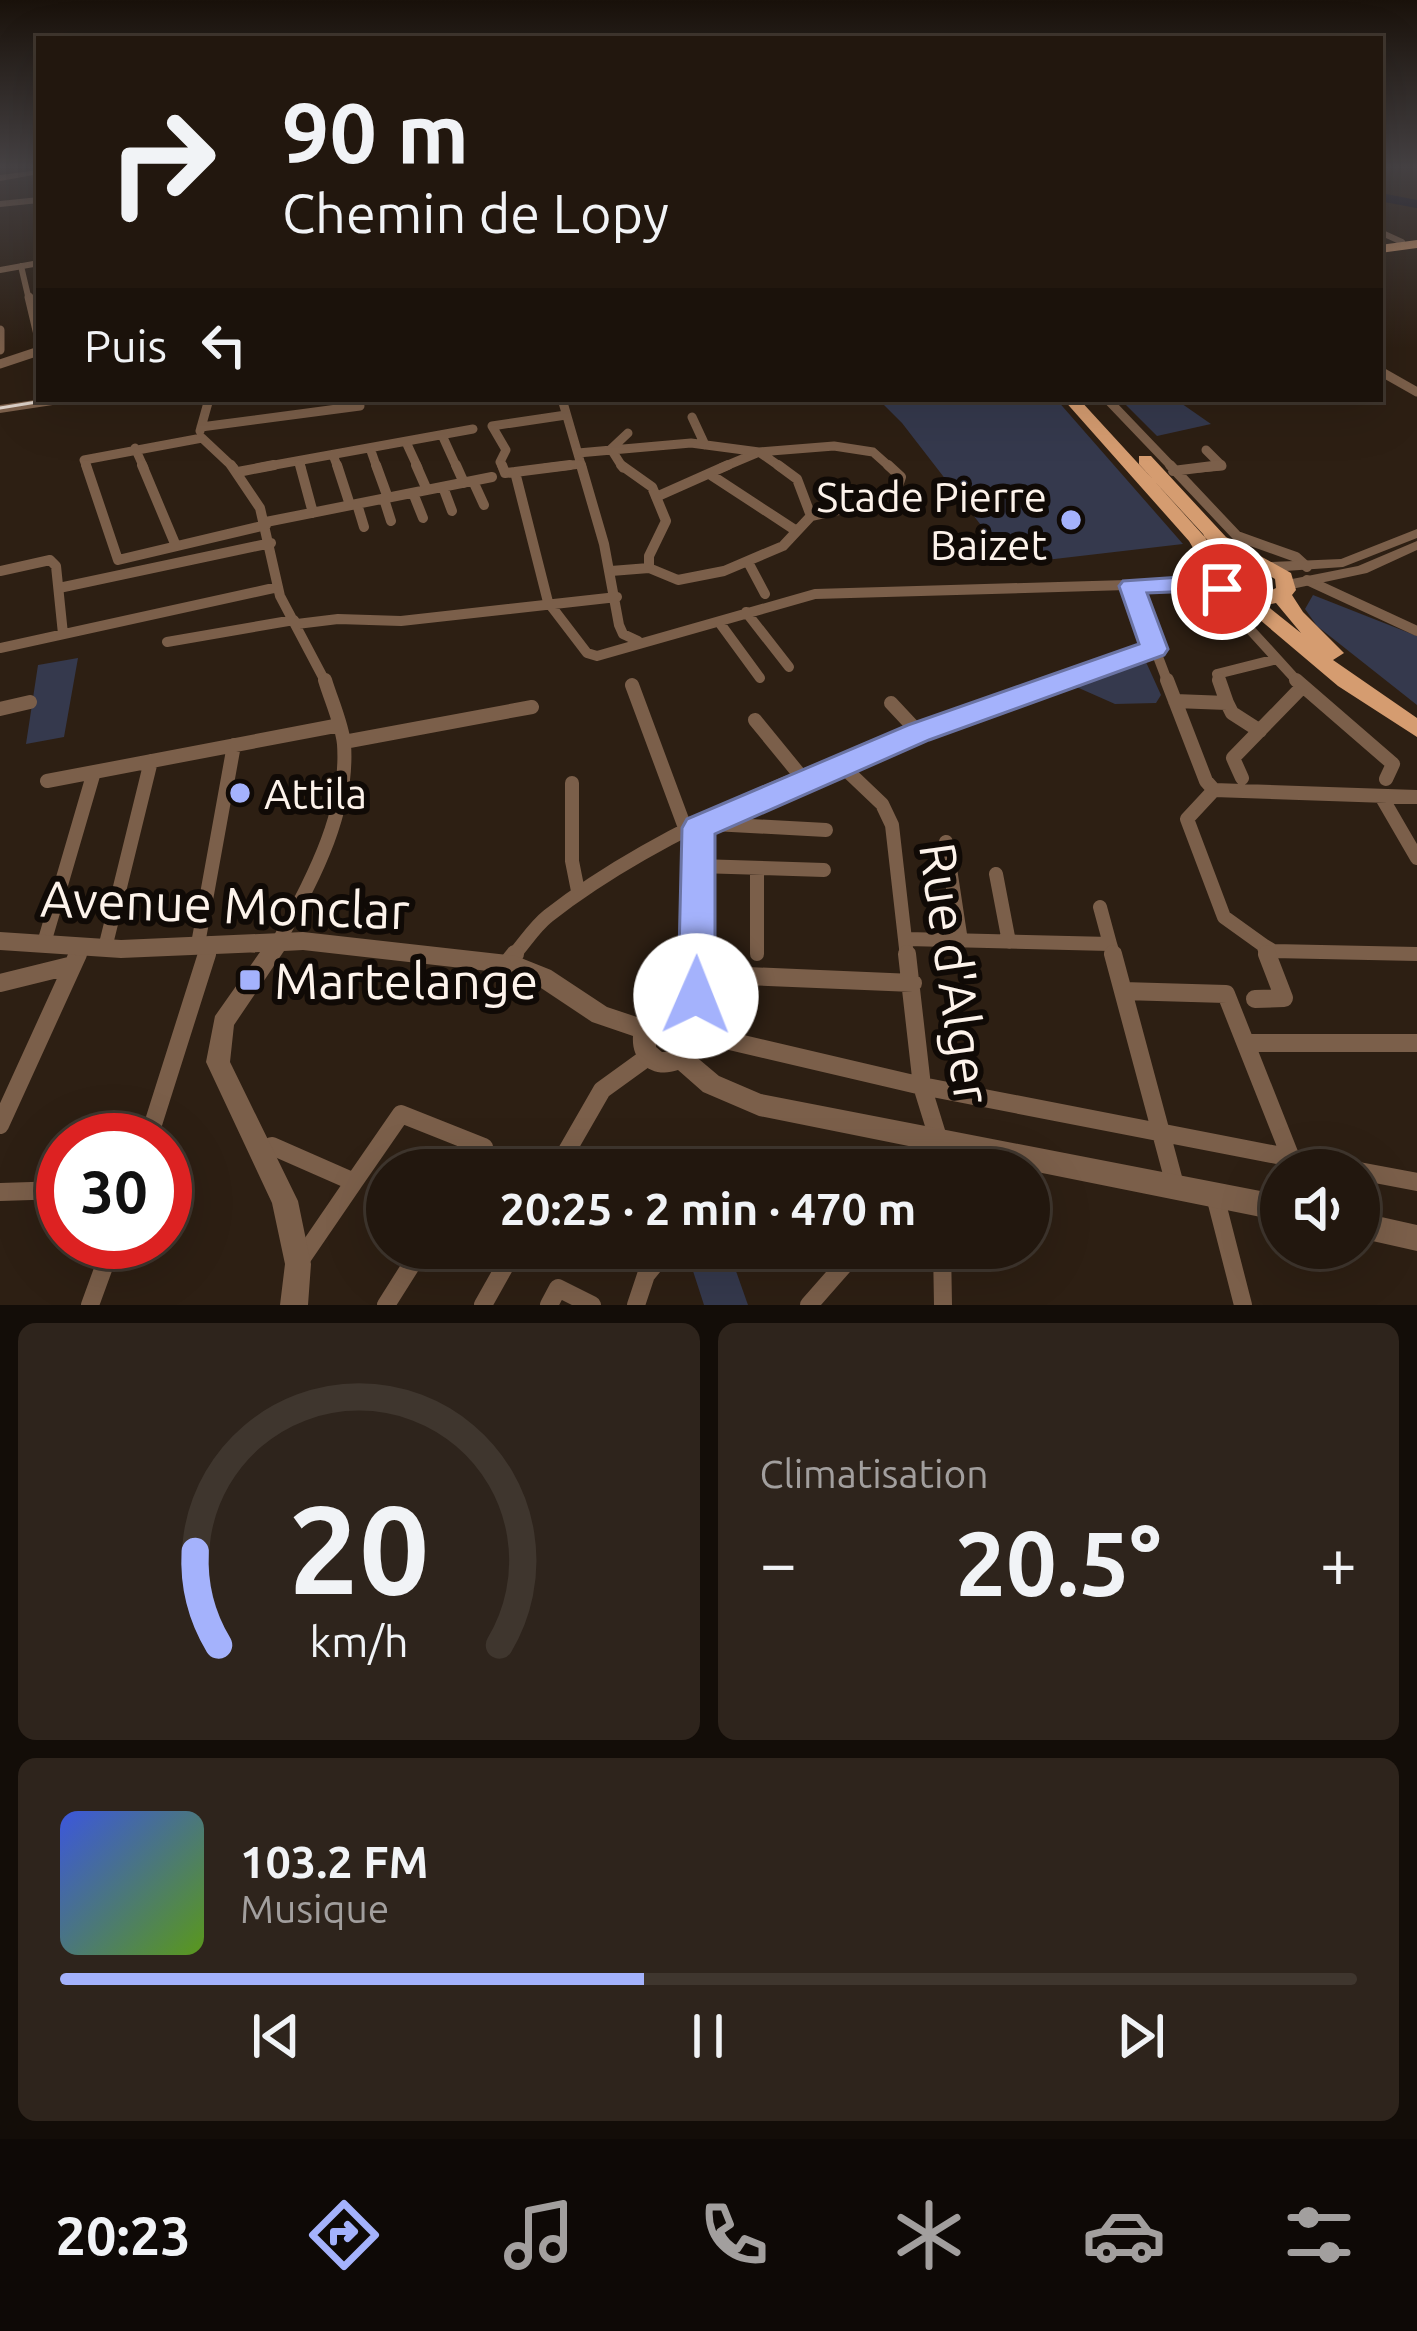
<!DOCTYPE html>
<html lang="fr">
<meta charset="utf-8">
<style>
body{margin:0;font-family:Ubuntu,sans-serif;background:#2e241c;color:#f1f3f6;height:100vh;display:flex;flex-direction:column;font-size:45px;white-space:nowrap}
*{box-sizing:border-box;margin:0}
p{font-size:39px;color:#a29f9e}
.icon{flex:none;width:66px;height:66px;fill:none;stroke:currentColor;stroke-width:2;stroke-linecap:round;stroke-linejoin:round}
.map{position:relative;height:1305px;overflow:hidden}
.details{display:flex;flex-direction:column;gap:18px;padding:18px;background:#130d08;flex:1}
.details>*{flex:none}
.guide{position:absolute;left:36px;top:36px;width:1347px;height:366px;border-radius:0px;box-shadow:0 12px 48px #0002,0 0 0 3px #3f362e;background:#22170e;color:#f1f3f6;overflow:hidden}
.controls{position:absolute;left:1260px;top:1149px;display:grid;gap:24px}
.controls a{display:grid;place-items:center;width:120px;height:120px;border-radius:50%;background:#22170e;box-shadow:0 12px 48px #0002,0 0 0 3px #3f362e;font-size:60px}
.speed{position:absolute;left:36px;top:1113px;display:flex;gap:24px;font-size:60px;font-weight:700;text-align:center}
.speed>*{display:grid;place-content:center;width:156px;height:156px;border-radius:50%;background:#22170e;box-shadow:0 12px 48px #0002,0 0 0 3px #3f362e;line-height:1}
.speed .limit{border:18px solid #d22;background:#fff;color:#111}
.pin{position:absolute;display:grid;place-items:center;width:102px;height:102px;color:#fff;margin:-51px;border:6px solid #fff;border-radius:50%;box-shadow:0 3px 12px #0007}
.me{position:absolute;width:132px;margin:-66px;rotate:1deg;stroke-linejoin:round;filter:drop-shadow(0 0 9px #0008)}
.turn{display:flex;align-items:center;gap:42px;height:252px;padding:0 48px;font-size:54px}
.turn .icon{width:156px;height:156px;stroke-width:2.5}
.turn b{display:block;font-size:84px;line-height:102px}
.then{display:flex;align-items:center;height:114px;padding:0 48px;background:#0003;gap:24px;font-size:45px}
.big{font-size:90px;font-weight:600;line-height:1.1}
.details .widget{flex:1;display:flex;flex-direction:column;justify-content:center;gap:18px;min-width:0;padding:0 42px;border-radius:18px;background:#2e241c}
.details .dial{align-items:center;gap:0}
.dial svg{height:312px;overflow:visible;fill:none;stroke:#3f362e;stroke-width:7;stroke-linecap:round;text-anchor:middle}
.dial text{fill:#f1f3f6;stroke:none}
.song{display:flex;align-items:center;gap:36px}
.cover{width:144px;height:144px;border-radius:18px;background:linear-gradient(135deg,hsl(230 70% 55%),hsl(90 70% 35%))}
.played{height:12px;border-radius:6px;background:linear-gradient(90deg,#a4b2fc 45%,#3f362e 45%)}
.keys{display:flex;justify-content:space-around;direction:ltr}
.heat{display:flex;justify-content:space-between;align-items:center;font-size:66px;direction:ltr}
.details .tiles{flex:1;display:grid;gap:18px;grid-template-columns:1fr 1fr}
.widget:last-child{grid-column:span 2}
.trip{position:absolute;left:366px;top:1149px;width:684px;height:120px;border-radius:60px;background:#22170e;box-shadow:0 12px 48px #0002,0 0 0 3px #3f362e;font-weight:600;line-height:120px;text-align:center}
.tabs{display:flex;height:192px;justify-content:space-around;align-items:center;background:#0e0906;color:#a29f9e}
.tabs .icon{width:84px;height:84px}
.tabs .selected{color:#a4b2fc}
.tabs b{font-size:54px;color:#f1f3f6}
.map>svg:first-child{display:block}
.green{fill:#35394d}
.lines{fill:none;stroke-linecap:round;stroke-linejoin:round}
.canal{stroke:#0a0d23;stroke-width:8}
.minor-far4{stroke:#7b5f4a;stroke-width:6}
.minor-far3{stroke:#7b5f4a;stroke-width:9}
.minor-far2{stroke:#7b5f4a;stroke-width:10}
.minor-far1{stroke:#7b5f4a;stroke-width:14}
.minor{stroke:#7b5f4a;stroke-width:18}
.tertiary{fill:#7b5f4a;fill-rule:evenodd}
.primary{fill:#d59c70;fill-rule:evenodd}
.tram{stroke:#dbd0c7;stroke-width:3}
.route{fill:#a4b2fc;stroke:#6b74a4;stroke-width:3}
.poi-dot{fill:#a4b2fc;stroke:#100a06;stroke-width:4.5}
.labels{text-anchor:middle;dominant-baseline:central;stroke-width:12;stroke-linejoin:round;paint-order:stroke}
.poi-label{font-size:42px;fill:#fdf3eb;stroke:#100a06;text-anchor:end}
.near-street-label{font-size:51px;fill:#fdf3eb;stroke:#100a06}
.near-poi-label{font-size:51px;fill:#fdf3eb;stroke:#100a06;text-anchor:start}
</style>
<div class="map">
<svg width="1417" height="1305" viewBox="0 0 1417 1305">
<rect width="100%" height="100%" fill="#2d1f13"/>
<path class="green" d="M878,399H1056L1183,544L1011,564L902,423Z
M1120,399H1175L1211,424L1157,436Z
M1313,595L1417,636V705L1317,626L1305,609Z
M78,658L64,737L26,744L38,665Z
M1146,662L1161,695L1156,703L1115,704L1072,685Z
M731,1257L748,1305H704L693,1271Z"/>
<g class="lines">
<path class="canal" d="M1380,197L1417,204"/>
<path class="minor-far4" d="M1380,232L1402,242
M21,266L29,300
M0,270L39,263"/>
<path class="minor-far3" d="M29,297L39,339
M0,330V350
M0,364L39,351
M1380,371L1417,392
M562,399L582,468
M1107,399L1173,468
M692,417L705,445
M201,427L360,406
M200,431L209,399
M442,435L457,468
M202,438L234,468
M406,442L418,468
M135,448L144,468
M370,448L377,468
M578,453L691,443L759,452L834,446L873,452L891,468
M333,455L338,468
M299,461L301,468
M87,468L84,460L202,438
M258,468L473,429
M503,468L500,462L506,450L492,426L566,415
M545,468L581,464
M623,468L611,449L628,433
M721,468L759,452L782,468
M1199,468L1222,466L1206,450"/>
<path class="minor-far2" d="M86,465L118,560L266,525
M142,465L176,546
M231,465L260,508L280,596L326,683
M300,465L313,513
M337,465L350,505
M376,465L388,498
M416,465L427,490
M456,465L464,483
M502,465L505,473L515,472
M570,465L515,472L548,602L587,653L597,656L815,594L1195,583L1221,588
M581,465L604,544L619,625L623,634L638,641
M621,465L652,487L666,521L649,556V568
M778,465L797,479L811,516
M1170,465L1237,536L1296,557L1307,567
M1173,471L1221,465
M238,472L274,465
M711,475L795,530
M473,481L484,505
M443,487L452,511
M413,493L423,518
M656,497L728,465
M384,499L391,521
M357,504L364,527
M266,522L492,477
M748,562L765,594
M0,571L50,560L56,566L63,634
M611,571L649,568L678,580L724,571L783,546L811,516L894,498L901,477L888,465
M1307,580L1417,631
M1131,586L1168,683
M59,588L271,543
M746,612L789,667
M1235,613L1299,683
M719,622L760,678
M297,624L338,619L401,621L617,597
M167,642L294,620
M0,648L278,587
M1054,683L1154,649
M1220,683L1217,674L1277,659"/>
<path class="minor-far1" d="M1167,680L1206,781L1214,790
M1296,680L1393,764L1386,779
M632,685L687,833
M1175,701L1227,703L1219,680
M891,703L919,733
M1227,703L1232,713L1260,731
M0,709L30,702
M755,720L804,780
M344,742L532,707
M841,765L882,804L892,825L907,957
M1242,778L1233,758L1302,687
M47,781L340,725
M572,783V861L578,891
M1214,790L1417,797
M1214,790L1187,819L1224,917L1263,945
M1381,796L1417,858
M713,824L826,830
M946,842L961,941
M698,866L824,870
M757,868V954
M996,874L1009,942
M1100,907L1110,944
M907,939L1110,944L1114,957
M279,941C311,881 349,815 344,744C342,724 331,700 325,680
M44,943L94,772
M198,944L234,745
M105,948L151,761
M76,957L84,947
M206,957L211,943
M512,957C524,944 534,927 548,916C687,807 897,739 1062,680
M697,957L699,828
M1268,957L1263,945L1273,951L1417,954"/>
<path class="minor" d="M907,954L922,1086L939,1141L941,1170
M1113,954L1175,1185
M507,964L515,954
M747,976L913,983
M0,983L69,966
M1123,991L1226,994L1291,1158
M1255,999L1284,998L1267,954
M679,1025L696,996L697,954
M687,1037L717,1038L922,1086L1354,1170
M1247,1043H1417
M0,1125L78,954
M148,1140L207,954
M261,1150L272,1146L354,1182L401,1114L484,1147L470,1170
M556,1170L602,1090L649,1056
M1359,1171L1417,1182
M0,1192L63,1190
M1215,1196L1243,1305
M942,1248L943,1305
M300,1261L354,1182
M90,1305L113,1242
M386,1305L422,1248
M483,1305L515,1248
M549,1305L558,1288L592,1305
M636,1305L646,1275L668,1248
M809,1305L859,1248"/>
<path class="tertiary" d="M39,170V174L0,181V175Z
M39,197V203L0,207V201Z
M42,399H72L66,403L0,413V405Z
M1417,529V538L1343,567L1271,572L1263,567L1271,562L1341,559Z
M1417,541V550L1367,573L1287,590L1279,585L1287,580L1358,566Z
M0,932L121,940L303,932L516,956L551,970L607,1007L643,1019L663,1011L683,1016L691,1023L697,1036V1046L694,1055L719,1076L761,1094L1281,1195V1221L759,1116L703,1092L678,1070C652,1079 631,1062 633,1036L592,1022L535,984L514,974L303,950L284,951L234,1025L230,1062L298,1201L311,1264L308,1305H280L285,1264L272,1203L206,1062L215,1016L260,952L121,958L0,950ZM662,1031H668L674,1036V1047L668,1052H662L656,1047V1036Z
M1359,1212L1417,1225V1251L1359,1238Z"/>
<path class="primary" d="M1417,240V248L1380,253V245Z
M1063,399H1079L1203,534L1217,557L1228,554L1212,545L1139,464V456H1151L1226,537L1291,573L1296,590L1292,595L1303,612L1344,653L1333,660L1417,718V737L1338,686L1240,603L1208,586L1203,565L1189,541ZM1232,565L1253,566L1275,579L1276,588C1257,599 1241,591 1224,580L1223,568ZM1276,603L1301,633L1266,605Z"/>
<path class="tram" d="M0,408L55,399"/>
</g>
<linearGradient id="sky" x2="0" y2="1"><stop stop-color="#19110a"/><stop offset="0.48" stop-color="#464244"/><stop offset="1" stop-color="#464244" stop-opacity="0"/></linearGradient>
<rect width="1417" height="348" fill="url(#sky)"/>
<path class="route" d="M1196,576L1231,583L1235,589L1222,596L1196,591L1147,593L1168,649L1164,655L929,740L715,834V996L709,1007L696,1012L683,1007L678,996L682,828L687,819L908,725L1139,644L1119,586L1123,581Z"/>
<g class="poi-dot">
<circle cx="1071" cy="520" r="12"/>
<circle cx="240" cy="793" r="12"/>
<rect x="238" y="968" width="24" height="24" rx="6"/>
</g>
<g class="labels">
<g class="poi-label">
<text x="1047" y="496">Stade Pierre<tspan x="1047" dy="48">Baizet</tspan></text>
<text x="264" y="793" text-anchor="start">Attila</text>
</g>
<g class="near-street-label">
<text transform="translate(225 904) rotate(2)">Avenue Monclar</text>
<text transform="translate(956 973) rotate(82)">Rue d'Alger</text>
</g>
<g class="near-poi-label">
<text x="274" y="980">Martelange</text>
</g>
</g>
</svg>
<div class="controls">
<a><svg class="icon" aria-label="sound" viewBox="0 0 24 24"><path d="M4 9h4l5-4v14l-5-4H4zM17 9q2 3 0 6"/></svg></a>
</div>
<div class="speed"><div class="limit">30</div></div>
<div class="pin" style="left:1222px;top:589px;background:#d93025"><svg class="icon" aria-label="arrive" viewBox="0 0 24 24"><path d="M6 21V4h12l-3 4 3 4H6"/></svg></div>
<svg class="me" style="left:696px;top:996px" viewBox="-20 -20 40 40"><circle r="19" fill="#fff"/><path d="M0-13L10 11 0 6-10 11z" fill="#a4b2fc"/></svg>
<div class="trip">20:25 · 2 min · 470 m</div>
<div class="guide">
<div class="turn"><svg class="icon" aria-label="right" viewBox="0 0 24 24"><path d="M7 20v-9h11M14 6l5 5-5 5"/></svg><div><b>90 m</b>Chemin de Lopy</div></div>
<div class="then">Puis<svg class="icon" aria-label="left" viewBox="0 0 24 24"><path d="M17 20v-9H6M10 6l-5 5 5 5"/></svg></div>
</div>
</div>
<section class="details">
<div class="tiles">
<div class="widget dial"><svg viewBox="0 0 100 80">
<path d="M14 69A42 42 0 1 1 86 69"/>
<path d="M14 69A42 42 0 0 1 8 45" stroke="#a4b2fc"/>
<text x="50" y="56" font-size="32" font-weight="700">20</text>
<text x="50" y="72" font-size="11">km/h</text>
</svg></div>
<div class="widget"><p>Climatisation</p>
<div class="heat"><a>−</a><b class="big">20.5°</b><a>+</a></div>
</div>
<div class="widget">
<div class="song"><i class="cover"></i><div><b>103.2 FM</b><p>Musique</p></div></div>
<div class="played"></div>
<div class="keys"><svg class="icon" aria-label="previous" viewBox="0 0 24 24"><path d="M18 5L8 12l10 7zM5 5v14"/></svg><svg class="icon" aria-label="pause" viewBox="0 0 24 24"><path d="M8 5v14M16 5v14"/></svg><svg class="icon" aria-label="next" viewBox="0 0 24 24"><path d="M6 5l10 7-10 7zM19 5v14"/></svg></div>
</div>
</div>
</section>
<nav class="tabs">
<b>20:23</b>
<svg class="icon selected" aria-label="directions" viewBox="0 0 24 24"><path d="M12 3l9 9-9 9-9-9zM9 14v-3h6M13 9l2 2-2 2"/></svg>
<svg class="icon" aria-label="music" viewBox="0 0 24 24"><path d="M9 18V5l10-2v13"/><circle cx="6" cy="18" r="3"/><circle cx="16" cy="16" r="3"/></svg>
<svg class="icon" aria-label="phone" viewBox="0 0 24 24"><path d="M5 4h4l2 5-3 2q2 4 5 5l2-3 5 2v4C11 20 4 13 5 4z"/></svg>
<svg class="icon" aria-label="climate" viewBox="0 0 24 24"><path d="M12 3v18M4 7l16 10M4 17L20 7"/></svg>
<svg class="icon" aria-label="car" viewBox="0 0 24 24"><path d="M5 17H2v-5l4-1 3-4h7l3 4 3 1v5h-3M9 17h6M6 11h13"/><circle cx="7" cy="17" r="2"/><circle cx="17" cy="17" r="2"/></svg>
<svg class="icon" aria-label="filters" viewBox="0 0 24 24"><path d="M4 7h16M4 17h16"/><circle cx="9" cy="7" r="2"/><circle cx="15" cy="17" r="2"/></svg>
</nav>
